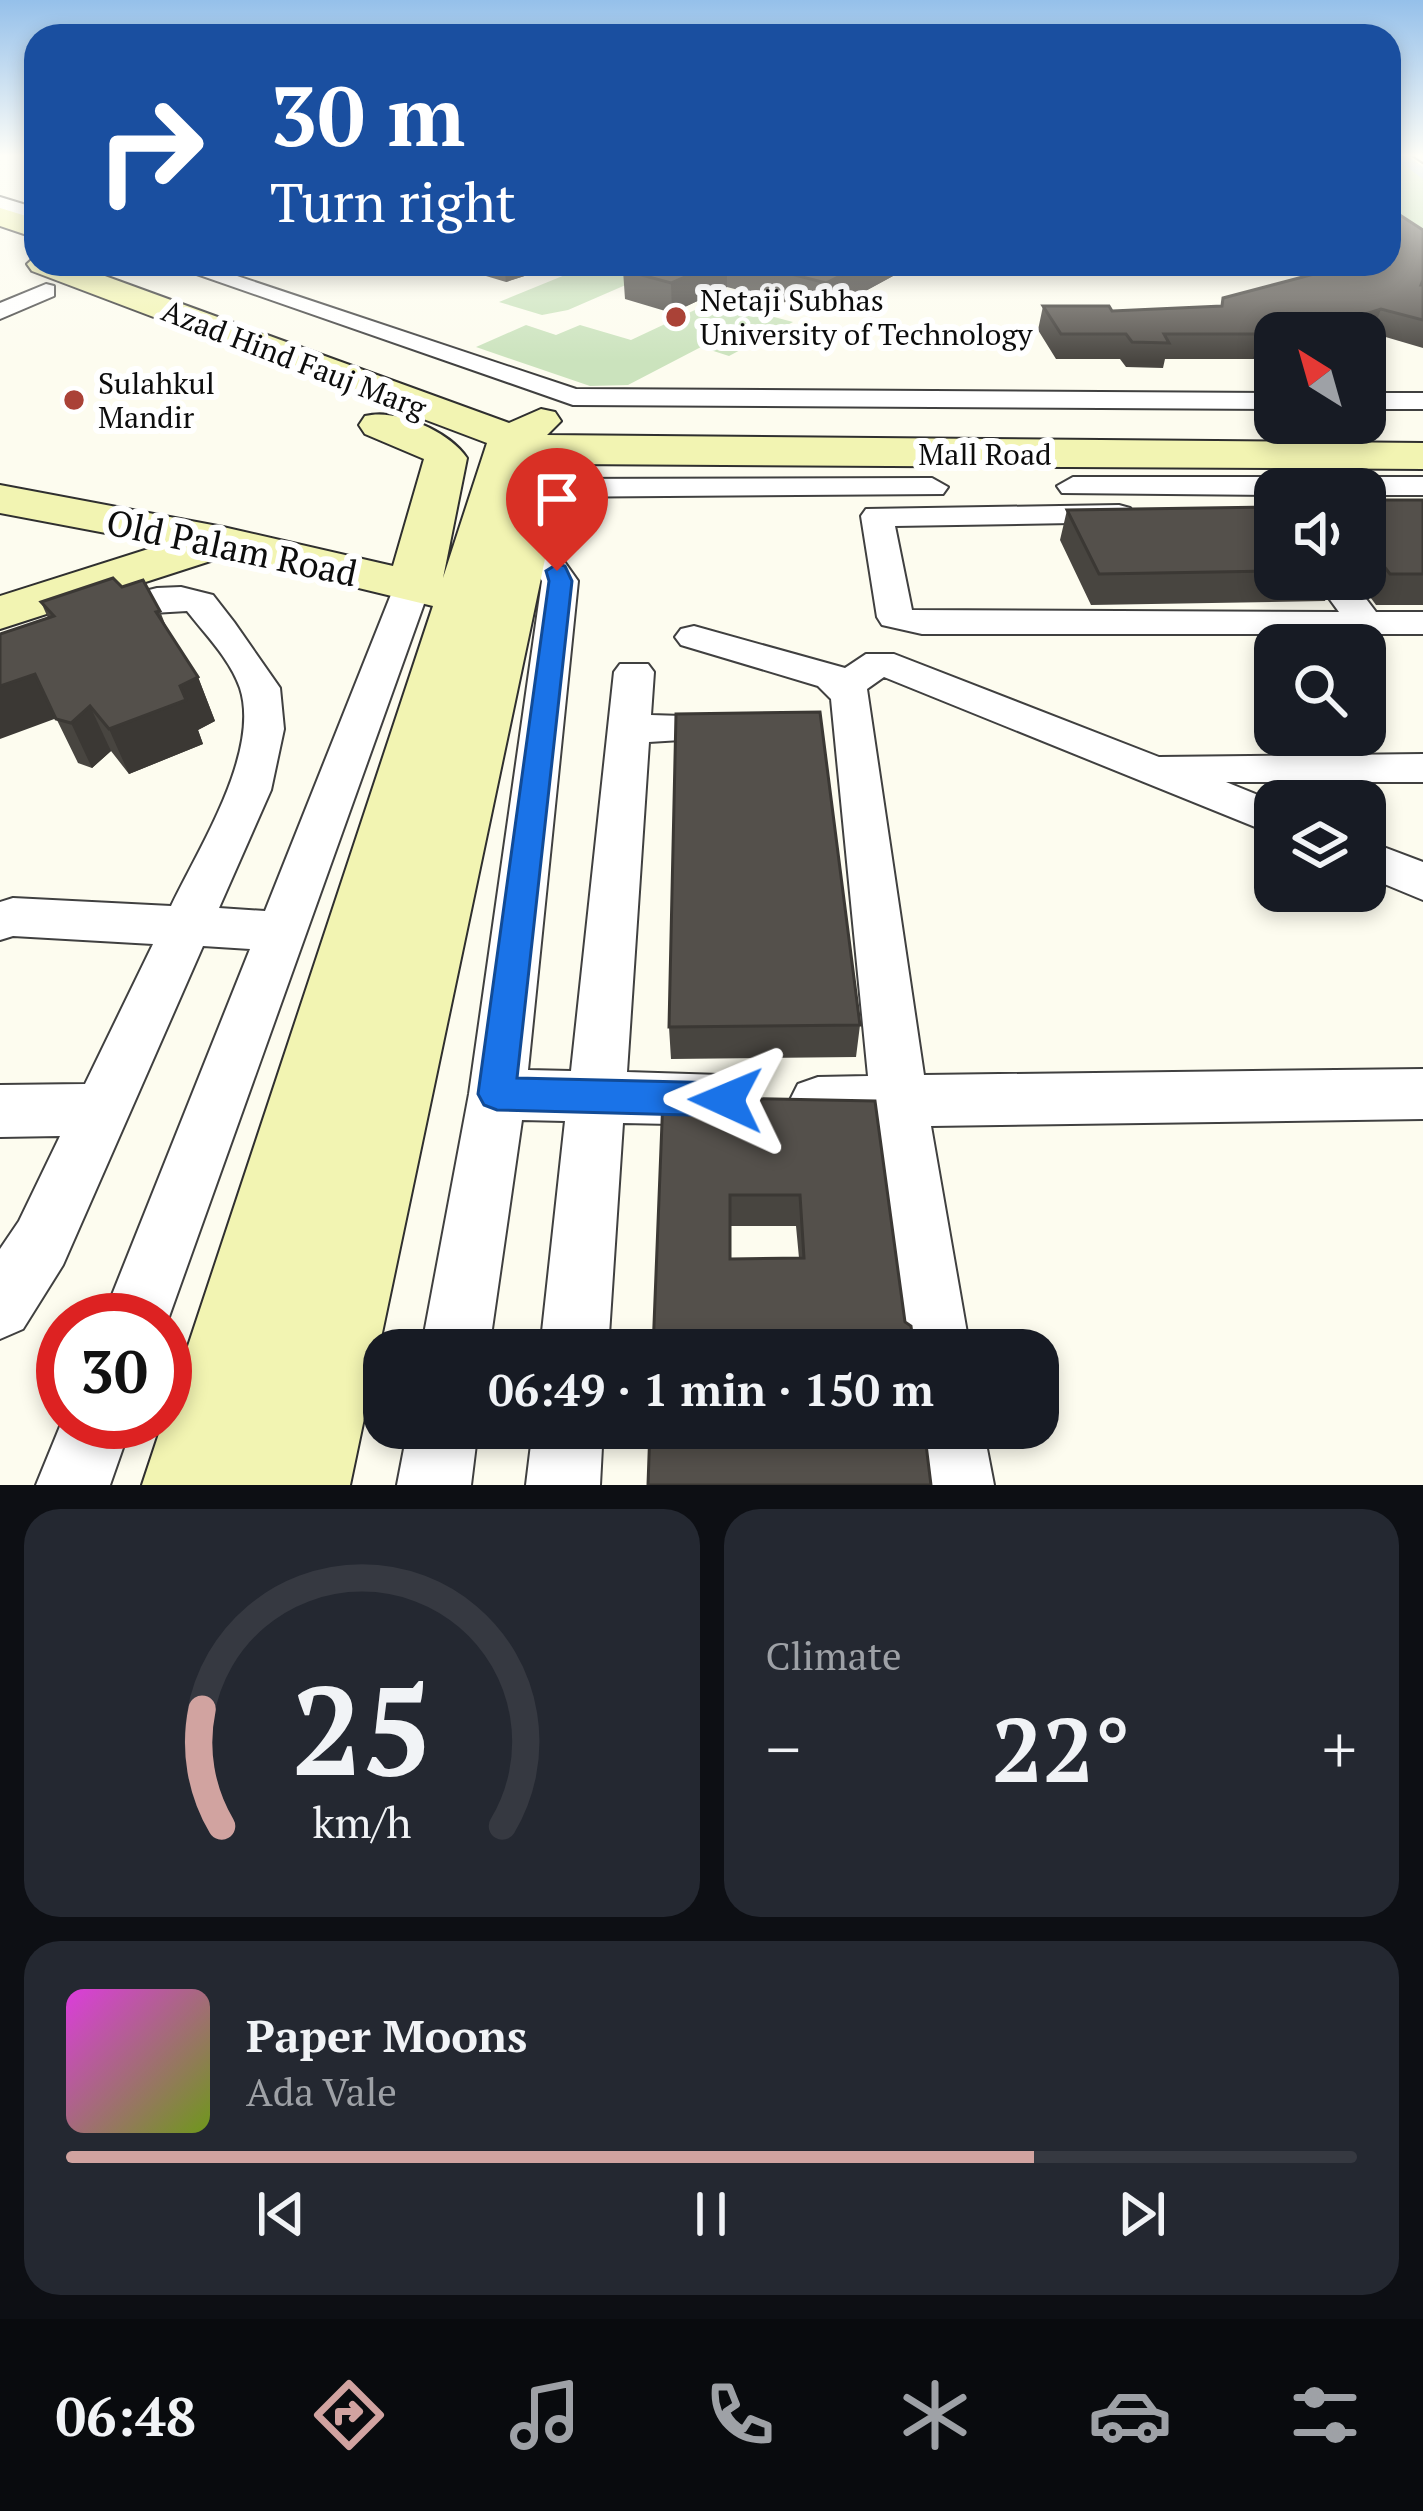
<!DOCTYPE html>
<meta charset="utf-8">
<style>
body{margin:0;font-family:"PT Serif",serif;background:#242831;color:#f1f3f6;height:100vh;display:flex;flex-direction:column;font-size:45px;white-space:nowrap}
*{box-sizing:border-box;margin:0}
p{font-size:39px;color:#9ea1a6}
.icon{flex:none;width:66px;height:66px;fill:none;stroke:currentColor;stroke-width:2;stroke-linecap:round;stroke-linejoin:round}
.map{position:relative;height:1485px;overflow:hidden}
.panel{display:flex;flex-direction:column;gap:24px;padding:24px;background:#0d0f14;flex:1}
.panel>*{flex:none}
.top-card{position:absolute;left:24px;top:24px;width:1377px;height:252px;border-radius:36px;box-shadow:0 6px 18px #0003;background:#1a4fa0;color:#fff;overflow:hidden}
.needle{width:78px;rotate:323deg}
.fabs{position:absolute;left:1254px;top:312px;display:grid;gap:24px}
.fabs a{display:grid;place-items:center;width:132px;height:132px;border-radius:24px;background:#171b24;box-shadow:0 6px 18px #0003;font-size:60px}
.speed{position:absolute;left:36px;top:1293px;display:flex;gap:24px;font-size:60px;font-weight:700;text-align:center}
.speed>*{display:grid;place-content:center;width:156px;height:156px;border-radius:50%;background:#171b24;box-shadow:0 6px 18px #0003;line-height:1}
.speed .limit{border:18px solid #d22;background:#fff;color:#111}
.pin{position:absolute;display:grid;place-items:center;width:102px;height:102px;color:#fff;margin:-123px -51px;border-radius:50% 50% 50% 0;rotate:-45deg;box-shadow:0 0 12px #0007}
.pin .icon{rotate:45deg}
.me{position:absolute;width:132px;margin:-66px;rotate:271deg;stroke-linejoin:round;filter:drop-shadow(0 0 9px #0008)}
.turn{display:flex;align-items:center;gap:42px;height:252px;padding:0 48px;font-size:54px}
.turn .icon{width:156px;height:156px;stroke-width:2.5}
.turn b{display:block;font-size:84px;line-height:102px}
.big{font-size:90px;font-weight:700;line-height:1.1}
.panel .card{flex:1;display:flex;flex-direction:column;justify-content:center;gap:18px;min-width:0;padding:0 42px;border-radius:36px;background:#242831}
.panel .dial{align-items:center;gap:0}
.dial svg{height:312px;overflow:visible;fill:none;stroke:#363941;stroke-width:7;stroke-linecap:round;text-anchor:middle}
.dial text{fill:#f1f3f6;stroke:none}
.song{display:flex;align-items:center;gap:36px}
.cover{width:144px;height:144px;border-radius:18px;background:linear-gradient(135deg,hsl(300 70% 55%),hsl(80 70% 35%))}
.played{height:12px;border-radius:6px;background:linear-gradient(90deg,#d1a3a0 75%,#363941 75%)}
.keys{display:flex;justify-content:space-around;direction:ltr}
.heat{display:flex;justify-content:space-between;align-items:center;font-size:66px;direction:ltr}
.panel .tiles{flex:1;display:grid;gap:24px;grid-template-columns:1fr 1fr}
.card:last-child{grid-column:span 2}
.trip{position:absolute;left:363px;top:1329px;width:696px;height:120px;border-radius:36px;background:#171b24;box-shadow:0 6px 18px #0003;font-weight:700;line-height:120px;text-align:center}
.tabs{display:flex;height:192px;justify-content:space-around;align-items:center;background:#090b0e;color:#9ea1a6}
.tabs .icon{width:84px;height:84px}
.tabs .active{color:#d1a3a0}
.tabs b{font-size:54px;color:#f1f3f6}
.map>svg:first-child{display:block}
.green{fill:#cbe3bd}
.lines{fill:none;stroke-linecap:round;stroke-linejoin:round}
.canal{fill:#bad3ee;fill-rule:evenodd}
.street-casing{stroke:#404040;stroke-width:4}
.secondary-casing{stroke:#2f2f2f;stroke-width:4}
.street{fill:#fff;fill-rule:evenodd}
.secondary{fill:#f2f4b2;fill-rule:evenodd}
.wall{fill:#484540;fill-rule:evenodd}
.shaded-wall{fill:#3b3834}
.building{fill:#54504b;stroke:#3b3834;stroke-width:3;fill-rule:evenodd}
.route{fill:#1a73e8;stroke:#114b97;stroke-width:3}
.poi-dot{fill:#aa4237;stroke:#fff;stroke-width:4.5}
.labels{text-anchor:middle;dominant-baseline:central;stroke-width:12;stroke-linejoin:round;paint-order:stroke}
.far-poi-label{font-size:30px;fill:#0d0d0d;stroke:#fff;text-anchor:start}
.far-street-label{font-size:30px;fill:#0d0d0d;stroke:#fff}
.street-label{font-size:36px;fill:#0d0d0d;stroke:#fff}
</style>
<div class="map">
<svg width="1423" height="1485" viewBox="0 0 1423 1485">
<rect width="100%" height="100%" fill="#fdfcef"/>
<path class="green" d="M1389,154H1403L1423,167V231L1389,208Z
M592,264H616L651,274L568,310L542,315L499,302Z
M714,301L793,322L729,356L701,347L628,385L590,386L476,347L526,325L556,335L580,325L631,340Z"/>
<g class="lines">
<path class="canal" d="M1389,154H1405L1423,167V179Z"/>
<defs>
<path id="street" d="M1411,154H1423V162Z
M0,197L36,208V221L0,209Z
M168,264H201L576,389L1275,393V409L573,405Z
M46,284L54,286V296L0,319V303Z
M1365,393H1423V409H1365Z
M1073,477H1423V495H1365V489H1275V495L1062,493L1057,486Z
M932,478L948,487L943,494L537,497L521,488L537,479Z
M1119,505L1130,508L1135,515L1130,522L895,526L912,610L1339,612L1315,579H1351L1376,612H1423V634H922L882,625L877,617L861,516L866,509Z
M522,542L561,557L578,581L528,1070L571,1071L614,672L620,664H648L654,672L651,715L745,718L751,727L745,736L649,742L627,1072L720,1075L740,1082L749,1100L740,1118L720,1125L623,1123L608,1350H540L565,1121L522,1120L489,1350H421L469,1094L542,581L536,571L505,552L510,545Z
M412,576L425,579L430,587L165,1328V1320H102L250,949L203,946L63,1265L23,1329L0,1339V1249L19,1221L60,1136L0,1137V1085L85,1084L153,944L13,936L0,940V902L13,898L171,906C198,849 261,752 240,688C230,659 205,634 187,611L136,614L0,661V637L89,605L157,588L181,587L213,595L234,622L280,688L284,729L271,790L219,908L265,911L394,587L399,579Z
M694,626L845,668L866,654H894L1159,757L1423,754V782H1226L1275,802V835L884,677L867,689L924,1075L1423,1069V1119L931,1126L970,1350H902L873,1127H818L798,1120L789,1102L798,1084L818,1077L868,1076L831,699L818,686L681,645L675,637L681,629Z
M1365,840L1423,862V900L1365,876Z
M63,1419L132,1422L110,1485H36Z
M408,1428H478L471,1485H397Z
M533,1428H603L600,1485H526Z
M913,1428H983L994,1485H920Z"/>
<path id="secondary" d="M0,208L36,219V238L0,226Z
M36,256V264H72L509,423L541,409L555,412L561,421L547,435L1423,443V469L565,464L350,1485H142L433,606L226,556L0,629V596L164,544L0,513V485L223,527L393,566L424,459L365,434L359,425L365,416C396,408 449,431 467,458L443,578L487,443L32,271L27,264Z"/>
</defs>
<use href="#street" class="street-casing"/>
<use href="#secondary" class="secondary-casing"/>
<use href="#street" class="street"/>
<use href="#secondary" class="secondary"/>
</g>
<path class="wall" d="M446,264H562L506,282Z
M638,264H894L893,276L825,313L727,287L672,313L625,299L623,270Z
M1421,285H1423V348L1372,333H1275V352L1253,359H1165L1163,368L1126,367L1120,359H1056L1038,330L1043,306L1112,311L1221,307L1223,298Z
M1365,500H1423V605H1376L1357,579H1365Z
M1275,507V579H1334L1325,601L1091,605L1060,540L1067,510Z
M122,587L160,611L167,629L198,677L215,721L198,730L203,744L129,774L111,751L92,768L78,763L56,718L48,618L41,602Z
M860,1025L856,1057L671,1059L669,1027Z
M663,1097L875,1101L905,1322L653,1350ZM730,1226H796L799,1258L730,1259Z"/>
<path class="shaded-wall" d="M504,264H562L506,282Z
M714,264H727V287L672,313L671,283Z
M864,264H894L893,276L825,313L826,283Z
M1381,309L1372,333L1365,336V333H1305Z
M1285,327L1283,333H1275V352L1253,359L1261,334Z
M35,674L57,718L0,739V686Z
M198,677L215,721L198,730L203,744L129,774L109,729Z
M90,706L111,751L92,768L71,723Z"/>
<path class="building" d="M1389,208L1423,230V280L1421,285H1423V320L1381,309L1305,333L1285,327L1261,334H1164L1169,343L1132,342L1126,334H1061L1043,306H1109L1112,311L1222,306L1223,298L1318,273L1322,264H1389Z
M638,264H714L671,283L623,270Z
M751,264H864L826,283Z
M1365,500H1423V574H1390L1368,546H1365Z
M1275,507V571L1099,574L1067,510Z
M113,578L122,587L143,580L160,611L156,612L198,677L180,686L186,700L109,729L90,706L71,723L56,719L35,674L0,686V634L54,616L41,602Z
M820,712L860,1025L669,1027L676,714Z
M663,1097L875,1101L905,1322L911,1326L914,1350H653ZM730,1195H800L804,1258L730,1259Z
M650,1428H924L931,1485H648Z"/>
<linearGradient id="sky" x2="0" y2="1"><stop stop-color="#95c0ea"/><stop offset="0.43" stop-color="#fefef8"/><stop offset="1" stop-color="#fefef8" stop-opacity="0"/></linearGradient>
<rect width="1423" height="362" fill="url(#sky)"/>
<path class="route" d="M557,564L565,566L572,581L517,1078L726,1083L739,1088L745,1100L739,1111L726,1116L497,1110L484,1105L478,1094L549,581L546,571Z"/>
<g class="poi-dot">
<circle cx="676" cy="317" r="12"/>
<circle cx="74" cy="400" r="12"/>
</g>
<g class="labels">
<g class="far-poi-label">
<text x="700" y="300">Netaji Subhas<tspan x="700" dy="34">University of Technology</tspan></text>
<text x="98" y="383">Sulahkul<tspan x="98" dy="34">Mandir</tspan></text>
</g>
<g class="far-street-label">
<text transform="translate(294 359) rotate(21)">Azad Hind Fauj Marg</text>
<text x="985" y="454">Mall Road</text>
</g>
<g class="street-label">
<text transform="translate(232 547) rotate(12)">Old Palam Road</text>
</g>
</g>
</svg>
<div class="fabs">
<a><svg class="needle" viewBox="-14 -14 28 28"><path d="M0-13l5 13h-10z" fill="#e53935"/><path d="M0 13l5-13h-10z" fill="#9ea1a6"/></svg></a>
<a><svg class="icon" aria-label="sound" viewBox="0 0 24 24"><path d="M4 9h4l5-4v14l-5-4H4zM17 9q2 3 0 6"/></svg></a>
<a><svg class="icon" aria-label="search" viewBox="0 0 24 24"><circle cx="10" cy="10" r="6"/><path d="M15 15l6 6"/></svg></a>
<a><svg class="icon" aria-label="layers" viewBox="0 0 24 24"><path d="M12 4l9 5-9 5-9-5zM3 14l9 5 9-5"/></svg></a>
</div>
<div class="speed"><div class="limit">30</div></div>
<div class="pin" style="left:557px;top:571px;background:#d93025"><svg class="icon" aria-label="arrive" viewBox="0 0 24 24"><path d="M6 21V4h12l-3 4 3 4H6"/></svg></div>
<svg class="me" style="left:726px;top:1100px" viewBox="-20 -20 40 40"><path d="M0-17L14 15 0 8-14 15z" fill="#1a73e8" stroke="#fff" stroke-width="4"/></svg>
<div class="trip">06:49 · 1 min · 150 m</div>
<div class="top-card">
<div class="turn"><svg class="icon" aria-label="right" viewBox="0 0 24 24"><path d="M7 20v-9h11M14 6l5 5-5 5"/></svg><div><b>30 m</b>Turn right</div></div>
</div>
</div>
<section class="panel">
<div class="tiles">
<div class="card dial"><svg viewBox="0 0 100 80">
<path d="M14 69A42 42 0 1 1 86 69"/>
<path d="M14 69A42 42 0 0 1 9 39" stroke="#d1a3a0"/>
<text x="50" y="56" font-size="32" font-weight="700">25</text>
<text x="50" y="72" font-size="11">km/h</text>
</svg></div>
<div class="card"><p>Climate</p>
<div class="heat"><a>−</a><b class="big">22°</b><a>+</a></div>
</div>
<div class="card">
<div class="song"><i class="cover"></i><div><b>Paper Moons</b><p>Ada Vale</p></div></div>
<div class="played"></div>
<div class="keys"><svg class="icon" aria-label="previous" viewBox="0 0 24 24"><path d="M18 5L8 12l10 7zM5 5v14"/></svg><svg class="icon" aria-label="pause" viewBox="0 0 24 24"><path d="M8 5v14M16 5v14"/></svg><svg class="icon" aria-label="next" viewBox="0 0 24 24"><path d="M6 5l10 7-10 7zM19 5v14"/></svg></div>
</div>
</div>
</section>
<nav class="tabs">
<b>06:48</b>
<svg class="icon active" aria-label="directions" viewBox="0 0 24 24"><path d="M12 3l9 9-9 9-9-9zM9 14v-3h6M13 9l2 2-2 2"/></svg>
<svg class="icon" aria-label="music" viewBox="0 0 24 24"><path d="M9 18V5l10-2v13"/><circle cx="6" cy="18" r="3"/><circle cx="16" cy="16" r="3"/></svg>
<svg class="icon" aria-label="phone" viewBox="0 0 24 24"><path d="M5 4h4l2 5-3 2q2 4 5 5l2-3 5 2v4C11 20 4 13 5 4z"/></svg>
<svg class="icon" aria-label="climate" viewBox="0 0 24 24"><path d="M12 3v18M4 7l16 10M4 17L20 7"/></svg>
<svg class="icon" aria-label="car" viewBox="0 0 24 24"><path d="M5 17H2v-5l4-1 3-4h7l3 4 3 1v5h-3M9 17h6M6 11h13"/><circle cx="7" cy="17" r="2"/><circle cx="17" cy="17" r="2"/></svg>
<svg class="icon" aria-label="filters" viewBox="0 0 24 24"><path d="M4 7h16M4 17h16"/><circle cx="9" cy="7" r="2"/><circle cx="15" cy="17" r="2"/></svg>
</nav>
